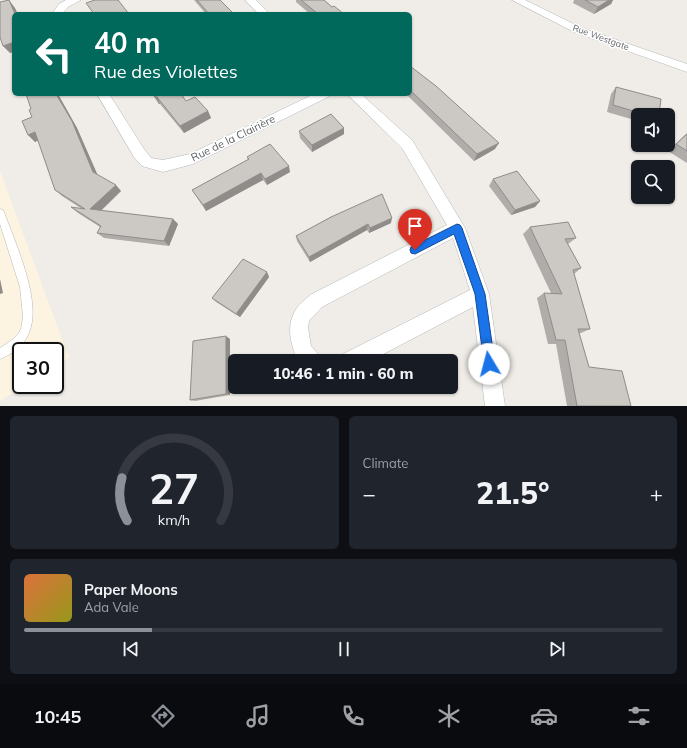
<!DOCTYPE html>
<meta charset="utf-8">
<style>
body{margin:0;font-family:Mulish,sans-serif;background:#20242c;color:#f1f3f6;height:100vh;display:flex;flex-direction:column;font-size:15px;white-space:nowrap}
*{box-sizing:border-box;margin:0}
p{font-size:13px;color:#9ea1a6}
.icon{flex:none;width:22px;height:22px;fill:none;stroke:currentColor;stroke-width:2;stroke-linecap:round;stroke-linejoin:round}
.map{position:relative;height:406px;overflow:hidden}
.side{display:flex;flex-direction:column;gap:10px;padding:10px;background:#0d0f14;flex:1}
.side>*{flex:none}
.banner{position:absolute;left:12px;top:12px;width:400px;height:84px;border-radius:6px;box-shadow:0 1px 3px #0004;background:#00695c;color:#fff;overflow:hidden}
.fabs{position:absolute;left:631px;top:108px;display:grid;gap:8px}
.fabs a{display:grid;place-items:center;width:44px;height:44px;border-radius:6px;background:#171b24;box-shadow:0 1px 3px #0004;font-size:20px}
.speed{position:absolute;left:12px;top:342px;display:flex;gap:8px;font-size:20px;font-weight:700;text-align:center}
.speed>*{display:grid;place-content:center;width:52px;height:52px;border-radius:50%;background:#171b24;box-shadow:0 1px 3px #0004;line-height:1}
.speed .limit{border:2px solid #111;border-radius:6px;background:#fff;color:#111}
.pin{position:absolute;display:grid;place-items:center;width:34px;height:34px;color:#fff;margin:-41px -17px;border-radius:50% 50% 50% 0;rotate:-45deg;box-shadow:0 0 4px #0007}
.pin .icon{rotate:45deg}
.me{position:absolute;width:44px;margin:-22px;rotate:352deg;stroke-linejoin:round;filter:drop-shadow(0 0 3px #0008)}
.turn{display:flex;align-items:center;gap:14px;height:84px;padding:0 16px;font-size:18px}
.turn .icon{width:52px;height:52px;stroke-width:2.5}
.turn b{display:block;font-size:28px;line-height:34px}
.big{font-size:30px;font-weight:800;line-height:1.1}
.side .card{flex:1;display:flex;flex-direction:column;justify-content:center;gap:6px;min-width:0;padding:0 14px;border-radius:6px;background:#20242c}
.side .dial{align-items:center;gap:0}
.dial svg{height:104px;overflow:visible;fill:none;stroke:#363941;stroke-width:7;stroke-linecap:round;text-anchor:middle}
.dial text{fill:#f1f3f6;stroke:none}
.song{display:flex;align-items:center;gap:12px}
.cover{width:48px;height:48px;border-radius:6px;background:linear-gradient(135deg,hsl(20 70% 55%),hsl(60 70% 35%))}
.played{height:4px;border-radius:2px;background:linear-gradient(90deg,#8c9099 20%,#363941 20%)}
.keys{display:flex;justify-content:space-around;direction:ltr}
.heat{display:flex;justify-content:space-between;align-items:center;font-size:22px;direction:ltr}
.side .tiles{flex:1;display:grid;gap:10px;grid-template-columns:1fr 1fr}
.card:last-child{grid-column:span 2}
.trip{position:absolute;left:228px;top:354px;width:230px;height:40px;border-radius:6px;background:#171b24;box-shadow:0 1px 3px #0004;font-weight:800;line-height:40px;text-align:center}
.dock{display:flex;height:64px;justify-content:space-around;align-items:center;background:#090b0e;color:#9ea1a6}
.dock .icon{width:28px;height:28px}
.dock .active{color:#8c9099}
.dock b{font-size:18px;color:#f1f3f6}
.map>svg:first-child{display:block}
.commercial{fill:#fcf4e1}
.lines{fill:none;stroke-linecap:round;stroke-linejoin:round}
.service-casing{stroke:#b5b8bb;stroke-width:1}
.minor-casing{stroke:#b5b8bb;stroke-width:1}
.service{fill:#fff;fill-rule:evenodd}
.minor{fill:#fff;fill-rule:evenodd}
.wall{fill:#afaca9}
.shaded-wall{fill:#8f8c89}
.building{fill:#ccc8c4;stroke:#8f8c89}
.route{fill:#1a73e8;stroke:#114b97}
.labels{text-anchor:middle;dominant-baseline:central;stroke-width:3;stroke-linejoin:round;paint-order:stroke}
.far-street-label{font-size:9px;fill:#5f6367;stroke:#fff}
.street-label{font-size:11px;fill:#5f6367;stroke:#fff}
</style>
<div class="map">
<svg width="687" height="406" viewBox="0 0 687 406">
<rect width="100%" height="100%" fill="#f0ede8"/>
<path class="commercial" d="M0,171L69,358L55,367V351H21V385H26L0,401Z"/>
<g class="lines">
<defs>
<path id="service" d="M0,209L3,210L4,212C15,242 41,299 30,330C26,344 13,354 0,359V348L12,340L18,334L21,329L23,317L20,287L0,224Z"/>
<path id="minor" d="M66,0H81L68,7L62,14H52L59,4Z
M245,0H256L270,14H259Z
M512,0H525L582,28L687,64V72L574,32Z
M97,94H109L144,149L151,158L163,160L190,154L314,94H330L328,97L193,164L163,172L142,166L134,157Z
M347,94H361L412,140L465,228L489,294L505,406H485L473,307L370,361H341L343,354L470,290L453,238L322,307L309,321L308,328L311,346L318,354L320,361H299L297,359C291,344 286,327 295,311C298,305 305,300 310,295L447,225L402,148Z"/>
</defs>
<use href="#service" class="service-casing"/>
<use href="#minor" class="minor-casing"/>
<use href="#service" class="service"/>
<use href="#minor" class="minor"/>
</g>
<path class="wall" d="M194,0H220L234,14H206Z
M296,0H324L332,7L344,14H310L296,2Z
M574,0H613L611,4L594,14L573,3Z
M410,66L495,149L474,161L406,94H410Z
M616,87L659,115H638V121L607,112L611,94Z
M26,94H60L61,95L59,96L77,128L97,175L121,191L101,211L173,219L178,224L169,246L104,238L97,233L100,227L78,213L71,207L82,209L62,196L55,190L38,140L35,142L31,109Z
M152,94H181L186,101L208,111L211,118L184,133L160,104H159Z
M299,131L344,134L312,152L300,138Z
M687,133V163L668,151Z
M247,157L290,172L267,185L263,180L206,211L192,190L248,160Z
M493,179L540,201L535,207L511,215L489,186Z
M331,217L391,223L369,233L367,230L310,262L297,241L296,236Z
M530,227L576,238L568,244L581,268L574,274L590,329L581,333H579L589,367L631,406H567L556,344H548L537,298L544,293H551L523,234Z
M267,272L269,277L240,317L216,302L212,298Z
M230,339V395L195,401L190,400Z"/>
<path class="shaded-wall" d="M9,0L15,8L18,14H15Z
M609,0H613L611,4L594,14L598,7Z
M14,42V52L10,53L3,46Z
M56,94H60L61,95L59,96L77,128L99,178L93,172Z
M155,97H157L160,104H159Z
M208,111L211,118L184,133L180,126Z
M344,128V134L312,152V145Z
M35,132L42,139L35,142L28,135Z
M499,143L495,149L474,161L477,154Z
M289,166L290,172L267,185L265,179Z
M261,173L263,180L206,211L203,205Z
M116,185L121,191L96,215L90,209Z
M540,201L535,207L511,215L515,210Z
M392,218L391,223L369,233L370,228Z
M173,219L178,224L169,246L164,241Z
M368,224L367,230L310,262L309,257Z
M267,272L269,277L240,317L236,314Z
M0,279L3,293L0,294Z
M226,336L230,339V395L226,394Z"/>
<path class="building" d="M9,0L15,14H14V42L3,46L0,37V2Z
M95,0H118L129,14H94L86,3Z
M197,0H220L234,14H209Z
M301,0H324L332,7L334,6L344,14H314L317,13Z
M585,0H609L598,7Z
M410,66L436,86L499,143L477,154L410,90Z
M616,87L661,99L659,115H647L613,105Z
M26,94H56L72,121L93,172L116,185L90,209L173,219L164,241L97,233L101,226L71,207L85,209L55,190L35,132L28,135L22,121L32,117L29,110L31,109Z
M153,94H181L186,101L195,97L208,111L180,126L157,97H155Z
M331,114L344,128L312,145L299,131Z
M687,134V151L676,144Z
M270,144L289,166L265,179L261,173L203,205L192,190L249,159L247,157Z
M517,171L540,201L515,210L493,179Z
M382,194L392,218L370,228L368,224L309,257L296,236L331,217Z
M568,222L576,238L565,239L581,268L573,270L590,329H578L589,367L622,371L631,406H577L565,340H556L544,293L562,294L530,227Z
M243,259L267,272L236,314L212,298Z
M226,336V394L190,400L193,341Z"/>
<path class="route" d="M457,224L460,225L462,228L485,294L495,364L493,368L489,370L485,368L484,364L475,294L454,234L415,254L411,253L410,250L411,247Z"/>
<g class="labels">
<g class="far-street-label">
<text transform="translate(601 37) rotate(20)">Rue Westgate</text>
</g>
<g class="street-label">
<text transform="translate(233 138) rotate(-26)">Rue de la Clairière</text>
</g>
</g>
</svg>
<div class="fabs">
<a><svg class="icon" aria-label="sound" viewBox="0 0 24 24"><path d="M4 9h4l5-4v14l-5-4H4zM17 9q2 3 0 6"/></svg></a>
<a><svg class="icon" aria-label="search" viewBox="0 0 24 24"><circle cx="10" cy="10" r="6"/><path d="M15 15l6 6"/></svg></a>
</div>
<div class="speed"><div class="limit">30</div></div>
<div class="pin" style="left:415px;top:250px;background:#d93025"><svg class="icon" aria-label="arrive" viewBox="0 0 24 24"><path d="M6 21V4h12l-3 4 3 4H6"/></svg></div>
<svg class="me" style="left:489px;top:364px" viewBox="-20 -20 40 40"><circle r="19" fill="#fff"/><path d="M0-13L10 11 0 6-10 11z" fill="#1a73e8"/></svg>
<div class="trip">10:46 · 1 min · 60 m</div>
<div class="banner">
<div class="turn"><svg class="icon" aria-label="left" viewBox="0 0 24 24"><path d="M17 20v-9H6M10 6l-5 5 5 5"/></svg><div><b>40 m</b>Rue des Violettes</div></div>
</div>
</div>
<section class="side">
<div class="tiles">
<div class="card dial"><svg viewBox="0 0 100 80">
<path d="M14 69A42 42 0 1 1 86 69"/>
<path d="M14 69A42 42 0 0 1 10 36" stroke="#8c9099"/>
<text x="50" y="56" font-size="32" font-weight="700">27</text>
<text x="50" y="72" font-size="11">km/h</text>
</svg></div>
<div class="card"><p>Climate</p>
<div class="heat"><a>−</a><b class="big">21.5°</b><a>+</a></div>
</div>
<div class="card">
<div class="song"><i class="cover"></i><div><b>Paper Moons</b><p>Ada Vale</p></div></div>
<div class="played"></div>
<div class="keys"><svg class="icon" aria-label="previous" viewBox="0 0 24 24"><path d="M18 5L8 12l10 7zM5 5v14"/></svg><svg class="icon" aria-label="pause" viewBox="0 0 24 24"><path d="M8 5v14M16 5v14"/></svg><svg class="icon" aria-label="next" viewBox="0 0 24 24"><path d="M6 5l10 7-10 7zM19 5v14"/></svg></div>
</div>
</div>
</section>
<nav class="dock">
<b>10:45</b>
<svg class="icon active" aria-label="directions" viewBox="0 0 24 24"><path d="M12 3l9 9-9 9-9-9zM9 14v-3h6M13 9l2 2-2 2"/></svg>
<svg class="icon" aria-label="music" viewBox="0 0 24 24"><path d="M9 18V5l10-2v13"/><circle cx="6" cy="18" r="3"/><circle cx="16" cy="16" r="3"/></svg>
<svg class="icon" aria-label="phone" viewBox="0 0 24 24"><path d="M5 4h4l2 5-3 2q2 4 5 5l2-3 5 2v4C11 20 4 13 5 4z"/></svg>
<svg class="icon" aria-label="climate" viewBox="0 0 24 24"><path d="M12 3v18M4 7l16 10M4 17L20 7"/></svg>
<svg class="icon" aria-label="car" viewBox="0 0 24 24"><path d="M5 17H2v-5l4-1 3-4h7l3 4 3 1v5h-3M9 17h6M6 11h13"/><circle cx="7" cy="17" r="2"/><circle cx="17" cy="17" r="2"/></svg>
<svg class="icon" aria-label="filters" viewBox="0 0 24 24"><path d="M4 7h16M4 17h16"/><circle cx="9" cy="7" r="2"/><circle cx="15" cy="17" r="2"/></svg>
</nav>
